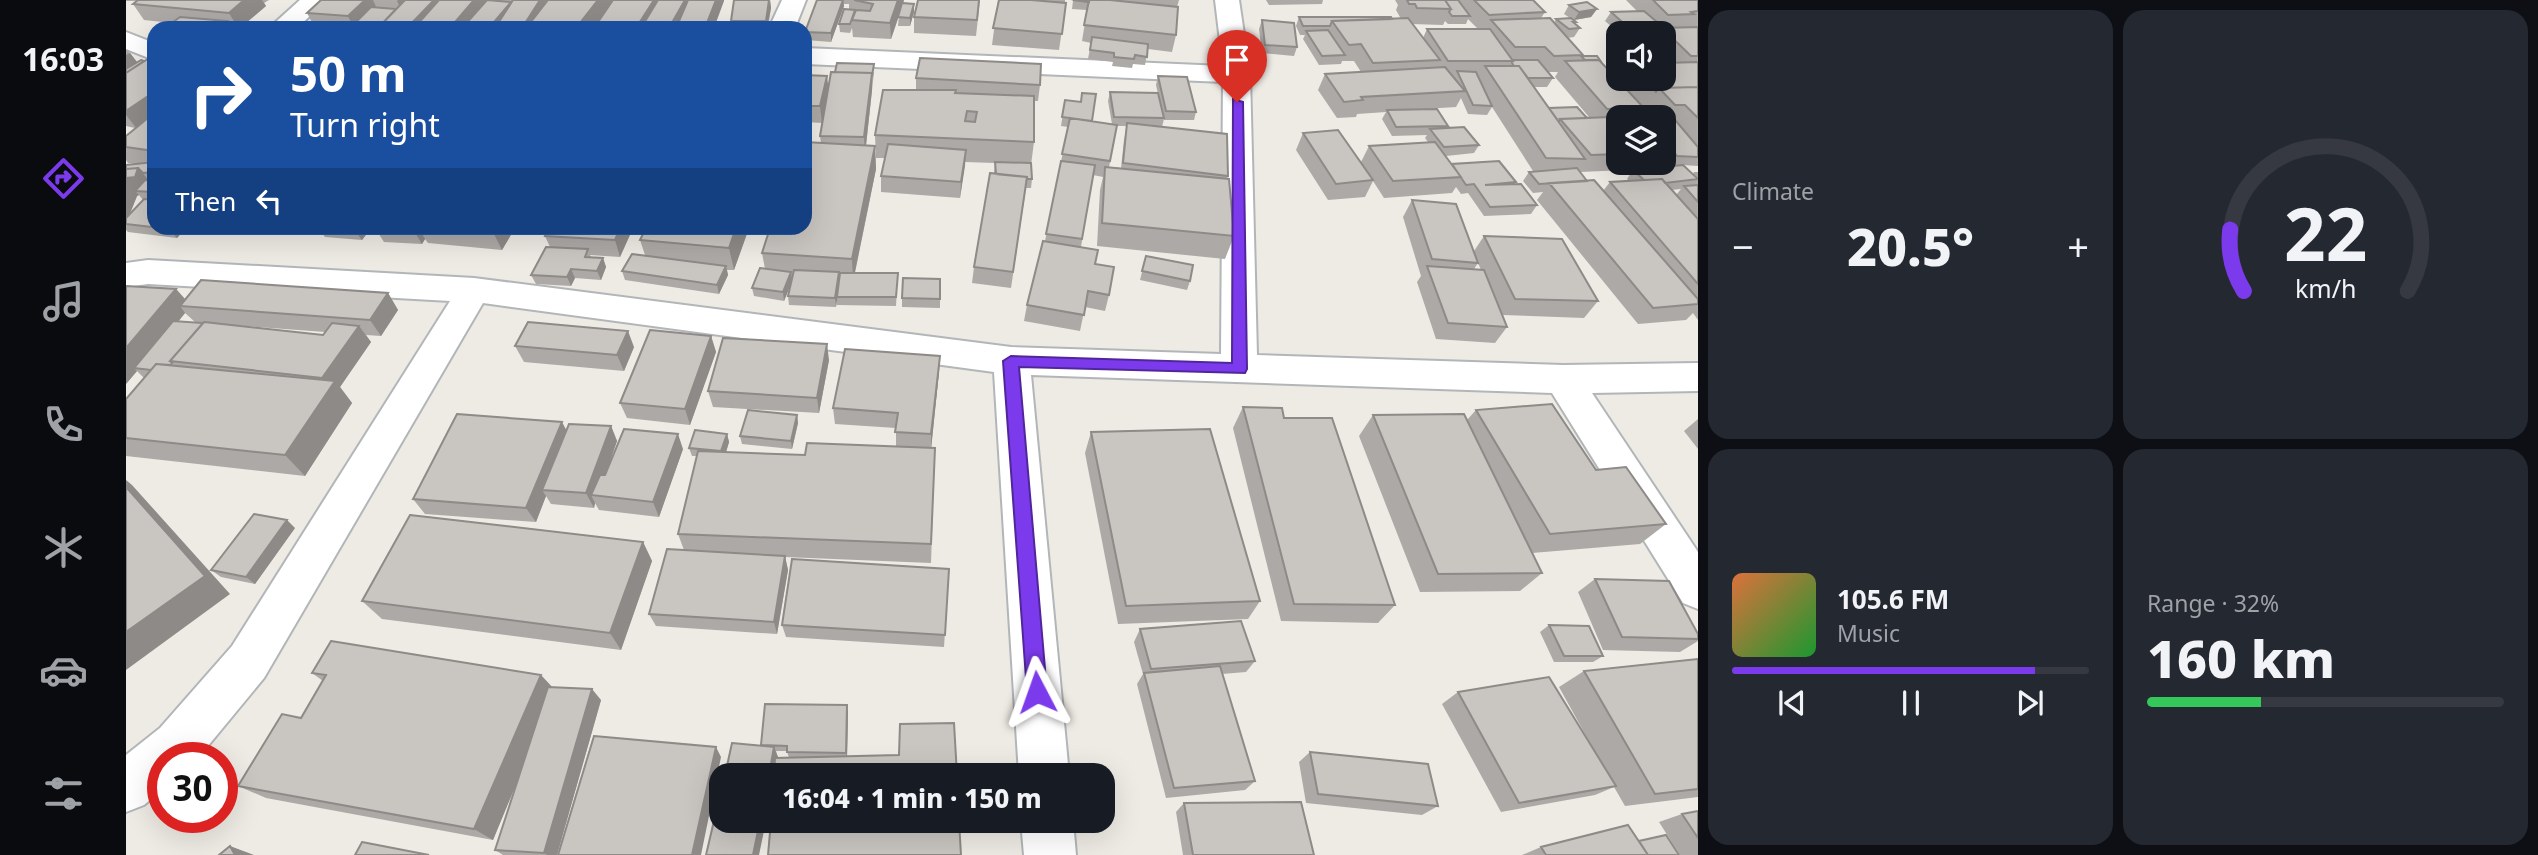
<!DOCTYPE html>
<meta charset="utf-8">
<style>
body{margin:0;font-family:"Noto Sans",sans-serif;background:#242831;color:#f1f3f6;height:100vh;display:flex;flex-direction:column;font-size:26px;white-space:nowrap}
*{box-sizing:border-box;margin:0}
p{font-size:23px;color:#9ea1a6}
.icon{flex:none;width:38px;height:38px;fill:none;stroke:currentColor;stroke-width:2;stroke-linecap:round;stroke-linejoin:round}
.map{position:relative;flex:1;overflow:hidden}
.details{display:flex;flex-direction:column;gap:10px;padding:10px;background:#0d0f14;width:840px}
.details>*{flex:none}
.top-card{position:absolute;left:21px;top:21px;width:665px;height:214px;border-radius:21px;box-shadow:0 7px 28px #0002;background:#1a4fa0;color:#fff;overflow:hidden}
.fabs{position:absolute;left:1480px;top:21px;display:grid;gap:14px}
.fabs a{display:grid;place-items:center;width:70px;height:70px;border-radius:14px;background:#171b24;box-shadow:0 7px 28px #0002;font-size:35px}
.speed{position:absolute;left:21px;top:742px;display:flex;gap:14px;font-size:35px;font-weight:700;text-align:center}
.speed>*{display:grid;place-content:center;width:91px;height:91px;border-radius:50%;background:#171b24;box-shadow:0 7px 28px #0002;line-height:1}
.speed .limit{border:10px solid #d22;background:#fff;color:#111}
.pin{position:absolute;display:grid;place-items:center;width:60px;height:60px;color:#fff;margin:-72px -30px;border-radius:50% 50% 50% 0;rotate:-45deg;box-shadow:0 0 7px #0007}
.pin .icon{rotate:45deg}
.me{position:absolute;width:77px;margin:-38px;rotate:356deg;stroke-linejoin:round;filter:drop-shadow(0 0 5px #0008)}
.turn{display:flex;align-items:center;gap:24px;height:147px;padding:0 28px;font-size:32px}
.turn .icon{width:91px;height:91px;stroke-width:2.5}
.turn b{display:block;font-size:49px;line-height:60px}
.then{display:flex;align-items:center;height:66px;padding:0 28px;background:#0003;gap:14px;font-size:26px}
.big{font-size:52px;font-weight:800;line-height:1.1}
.details .card{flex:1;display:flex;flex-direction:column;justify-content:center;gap:10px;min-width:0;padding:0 24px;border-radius:21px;background:#242831}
.details .dial{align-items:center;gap:0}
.dial svg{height:182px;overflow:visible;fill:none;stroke:#363941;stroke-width:7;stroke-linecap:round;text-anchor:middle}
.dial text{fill:#f1f3f6;stroke:none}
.song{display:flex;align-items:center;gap:21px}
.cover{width:84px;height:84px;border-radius:10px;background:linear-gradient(135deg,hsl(20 70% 55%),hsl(130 70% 35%))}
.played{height:7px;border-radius:4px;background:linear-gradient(90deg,#7c3aed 85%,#363941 85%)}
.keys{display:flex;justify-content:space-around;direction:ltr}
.heat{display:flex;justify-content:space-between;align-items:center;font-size:38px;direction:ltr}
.charge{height:10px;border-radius:5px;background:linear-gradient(90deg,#34c759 32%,#363941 0)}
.details .tiles{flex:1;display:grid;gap:10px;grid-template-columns:repeat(2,1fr)}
.trip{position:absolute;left:583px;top:763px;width:406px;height:70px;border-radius:21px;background:#171b24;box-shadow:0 7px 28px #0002;font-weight:800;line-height:70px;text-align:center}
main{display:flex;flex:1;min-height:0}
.dock{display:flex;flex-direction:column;width:126px;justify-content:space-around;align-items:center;background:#090b0e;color:#9ea1a6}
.dock .icon{width:49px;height:49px}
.dock .on{color:#7c3aed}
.dock b{font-size:32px;color:#f1f3f6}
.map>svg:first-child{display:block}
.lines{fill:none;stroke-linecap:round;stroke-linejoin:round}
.street-casing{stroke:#b2b6b9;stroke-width:4}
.street{fill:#fff;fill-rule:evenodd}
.wall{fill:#ada9a6;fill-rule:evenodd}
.shaded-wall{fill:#8d8a87}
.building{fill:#c9c5c1;stroke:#8d8a87;stroke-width:2;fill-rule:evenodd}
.route{fill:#7c3aed;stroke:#51269a;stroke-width:2}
</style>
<main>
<nav class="dock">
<b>16:03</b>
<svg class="icon on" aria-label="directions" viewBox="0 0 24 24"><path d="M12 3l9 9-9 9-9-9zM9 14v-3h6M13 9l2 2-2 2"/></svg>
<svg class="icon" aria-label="music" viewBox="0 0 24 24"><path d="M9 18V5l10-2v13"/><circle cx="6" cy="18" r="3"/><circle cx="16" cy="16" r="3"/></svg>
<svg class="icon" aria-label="phone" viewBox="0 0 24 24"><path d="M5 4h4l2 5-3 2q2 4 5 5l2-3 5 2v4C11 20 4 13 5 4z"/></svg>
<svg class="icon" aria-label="climate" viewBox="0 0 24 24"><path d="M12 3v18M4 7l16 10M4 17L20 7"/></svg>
<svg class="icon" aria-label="car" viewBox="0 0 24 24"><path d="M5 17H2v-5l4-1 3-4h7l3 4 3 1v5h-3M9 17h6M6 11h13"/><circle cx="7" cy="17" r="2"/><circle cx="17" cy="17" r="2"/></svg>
<svg class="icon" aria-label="filters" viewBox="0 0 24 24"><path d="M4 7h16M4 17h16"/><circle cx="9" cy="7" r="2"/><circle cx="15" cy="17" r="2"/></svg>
</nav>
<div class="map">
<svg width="1572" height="855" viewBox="0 0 1572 855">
<rect width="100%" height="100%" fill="#eeeae4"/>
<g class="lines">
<defs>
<path id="street" d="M174,0H201L171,28H143Z
M656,0H680L669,28H643Z
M1089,0H1113L1124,75L1131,355L1437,365L1572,363V391L1466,393L1572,552V609L1557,603L1426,393L905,375L943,775H893L868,372L357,303L138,678L72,758H37V789L18,805L0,812V755L34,728L106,646L324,301L22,284L0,287V263L22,260L348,278L885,347L1095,354L1097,82L679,64V48L1097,66Z
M0,32L28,43V60L0,49Z
M895,821H947L950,855H898Z"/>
</defs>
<use href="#street" class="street-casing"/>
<use href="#street" class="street"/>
</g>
<path class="wall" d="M0,0H143L138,3L140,6L114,28H39L46,23L18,20L7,4L10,1H0Z
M195,0H598V1L478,13L467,28H189L181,13Z
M644,0L645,8L642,28H597L606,27L605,21Z
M691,0H778L777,3L788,4V12L784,26H772L773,16L765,39L727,37L726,28L724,33L714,32L713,24L723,10V4H718V6L705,42L680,40L679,31Z
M854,0L850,36L788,33V17Z
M872,0H939V3H940L933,50L866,45Z
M945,0H1053L1051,7L1050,35L1046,52L1022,49L1019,65L1007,64L1006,68L986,66L987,62L962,59L965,43L956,41L961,10L946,9L947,1Z
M1140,0H1197L1196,4L1143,5Z
M1269,0H1407L1419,12L1415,18L1428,23L1430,19L1444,18L1438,14L1443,5L1471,9L1465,17L1448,20L1450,22L1449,24L1454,28L1448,37L1441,38L1457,56L1476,63L1492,80L1493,78L1538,79L1543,63L1538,58V33H1493L1479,21L1485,12L1511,11L1500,0H1572V166L1557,165L1567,174L1568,172H1572V320L1567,313L1560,320L1512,324L1411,200L1417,192L1407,193L1397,181L1403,172L1407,171L1366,107L1361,115L1342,114L1335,98L1330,107L1297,109L1322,126L1321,128L1353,145L1348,153L1320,156L1326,164L1390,182L1388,184L1411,205L1405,214L1358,216L1342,193L1335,194L1330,187L1326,193L1258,198L1247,181L1239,197L1202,200L1170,150L1177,133L1235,162L1243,146L1302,142L1299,138L1301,135L1266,136L1256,119L1260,112L1231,114L1230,117L1211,118L1192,90L1199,74L1235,72L1228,61H1216L1215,64L1193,65L1177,39L1179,35H1174L1170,26L1173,17L1275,19L1270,10L1272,5ZM1342,19L1352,29H1301L1297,38L1286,24L1317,25L1319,21L1322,24H1340ZM1422,72H1432L1429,77L1463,117L1423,108L1408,87H1421L1427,78ZM1516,111L1521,117H1538V160L1543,165H1556L1532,168L1536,163H1493V117H1512ZM1523,169L1507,170L1501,179L1503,181L1484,182L1477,191L1461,181L1454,172ZM1555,189L1550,195L1545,190Z
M1136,20L1171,47L1168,56L1136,53L1133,29Z
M0,50L4,53L11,62L18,61L28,55V228H60L51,238L2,232L0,230V165L11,164L2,163L0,160V136L9,128L0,126ZM13,195L17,200L4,214L11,196Z
M1491,56H1493V75L1485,65Z
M748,72L740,146H749L750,169L729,273H772L770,306L711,305V299L710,307L663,305L662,296L664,287L658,301L628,296L626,288L639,269L636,253L695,143L694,136L696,123L679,122V75L702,87Z
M1032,76L1070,112L1068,120H1038V119L1036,127L1102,176L1101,179L1108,236L1099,259L971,246L974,190L977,177L967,175L955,247L969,264L983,295L979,311L959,307L954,331L898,321L901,305L919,241L942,127L935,126L939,100L966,121L986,124L982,101L984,92L1034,103L1030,85ZM991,126H1001L998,140L995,168L983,167Z
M790,78L914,85L912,101H908V142L905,165L906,179L905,188H900L885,288L846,283L848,267L868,174L869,163L839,162L834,198L755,192V176L759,158H750L749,135L790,90Z
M1286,200L1348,251L1358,236L1472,301L1458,318L1377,315L1373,306L1381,327L1369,343L1310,339L1291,282L1295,276L1277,217ZM1352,263L1355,270L1348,269Z
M192,228H245L236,240L199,237Z
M249,228H389L376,250L302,243L299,239L296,244L258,242Z
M507,228L494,257L464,255L465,257L477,258L480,267L475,280L449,278L445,286L410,284L405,275L424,247L419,236Z
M520,228H623L608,270H601L602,275L593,294L499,280L496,271L519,255L514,240Z
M1020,256L1064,281L1061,290L1014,280Z
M814,279V308L776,307V298Z
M50,289L59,299L262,293L272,310L255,336L240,335L245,342L214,387L226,403L179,476L0,456V399L19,377H17L11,371L0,384ZM59,313L69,322H52ZM106,325L199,332L197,335Z
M585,336L590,352L564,425L501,418L494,403Z
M389,346L508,347L498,371L398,362Z
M703,360L693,413L587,407L582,391Z
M813,372L805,448H809L805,563L659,557L662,570L651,634L530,626L523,614L558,550L552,534L571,456H566L563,448L601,434L603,442L600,452L679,455L770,446V428L709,424L707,408Z
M1117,407L1158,418L1269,605L1252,623L1155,621L1107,428Z
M1350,410L1470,470L1540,524L1514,544L1406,553L1416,573L1394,591L1294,592L1233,436L1247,415L1341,420Z
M671,415L672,423L666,449L616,444L614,436Z
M1572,419V449L1558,431Z
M485,426L491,441L479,475L557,449L533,517L473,510L469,503L468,508L425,504L420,496L410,522L299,514L287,499L440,430Z
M965,432L1134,601L1122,619L992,624L959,453Z
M169,528L129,584L95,577L85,570Z
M517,542L526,561L495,650L256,619L236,601Z
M823,569L818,647L660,637L656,625Z
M1469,579L1572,634V641L1554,652L1477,650L1452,592Z
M1423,625L1477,656L1467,662H1428L1414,632Z
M1014,629L1129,661L1120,672L1096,674L1129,781L1119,790L1040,798L1011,684L1017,674L1008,642Z
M1572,659V797L1499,806L1488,787L1469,795L1375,812L1316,704L1332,692L1464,743L1433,687L1458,671Z
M186,673L426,687L475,700L431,855H377L369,850L391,782L367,840L140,798L112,786L175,718L197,681Z
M722,711L721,756L599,775L636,746ZM650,751H661L663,758H652Z
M1184,752L1312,806L1296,815L1180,803L1173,762Z
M1058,803L1188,855H1057L1050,812Z
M1572,811V855H1554L1533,822L1556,814Z
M1513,841L1553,855H1396L1415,847Z"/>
<path class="shaded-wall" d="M118,0H136L140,6L114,28H112L103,13Z
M239,0H247L252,11L228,28L222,16Z
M272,0H296L276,11L271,1Z
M308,0H330L304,28H281Z
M348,0H362L345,28H324Z
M414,0H429L401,27V28H396Z
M472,0H488L467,28H450Z
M528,0H542L525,28H510Z
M559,0H569L556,28H543Z
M590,0H598V1L588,28H579Z
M644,0L645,8L641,28L640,21Z
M717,0L718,6L705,42V33Z
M772,0H778L765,39L764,23Z
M385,2L374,28H363Z
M788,4V12L784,26V18Z
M1471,9L1465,17L1448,20L1453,12Z
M101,21L106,28H93Z
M4,53L17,70L0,77V55Z
M746,73V90L739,154L738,137Z
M701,76L703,92L696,123L694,106Z
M28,92V117L11,129L0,115V111Z
M749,146L750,169L727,281L726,259Z
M840,150L839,166L834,198L835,182Z
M12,168L26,184L9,191L13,195L11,196L0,223V178Z
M45,228H60L51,238L43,229Z
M227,228H245L236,240Z
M286,228H293L299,239L296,244Z
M365,228H389L376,250Z
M494,228H507L494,257L489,240Z
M610,228H623L608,270L603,248Z
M477,258L480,267L475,280L471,271Z
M600,266L602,275L593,294L591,285Z
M445,269L449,278L445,286L441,277Z
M665,272L666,281L658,301L657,292Z
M713,272L714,280L710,307L709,298Z
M50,289L65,306H54L59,313L13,369L8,368L11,371L0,384V348Z
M262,293L272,310L255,336L244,320Z
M233,326L245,342L214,387L226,403L179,476L159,455L204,388L196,378Z
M502,331L508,347L498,371L491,355Z
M585,336L590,352L564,425L559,409Z
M701,344L703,360L693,413L691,398Z
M814,356L813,372L805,450V434Z
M671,415L672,423L666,449L665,441Z
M436,422L444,437L416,490L420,496L410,522L400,508Z
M485,426L491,441L472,496L465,495L469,503L468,508L460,493Z
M552,434L557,449L533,517L527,502Z
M601,434L603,442L598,459L595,451Z
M0,480L6,485L104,594L0,670Z
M161,520L169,528L129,584L120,577Z
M517,542L526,561L495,650L484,633Z
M659,556L662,570L651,634L648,622Z
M415,675L429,690L367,840L348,829Z
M466,689L475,700L431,855H421L418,853Z
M721,705L722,711L721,759L720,753Z
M590,747L595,757L575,855H566Z
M648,747L652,757L649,775H643Z
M634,821H640L633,855H627Z
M104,846L128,855H109Z"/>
<path class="building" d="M12,0H118L103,13L7,4Z
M195,0H239L222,16L181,13Z
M279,0H308L281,28L253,27Z
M313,0H348L324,28H288Z
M361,0L385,2L363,28H336Z
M387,0H414L396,28H369Z
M422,0H472L450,28H417L401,27Z
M487,0H528L510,28H468Z
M532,0H559L543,28H515Z
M562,0H590L579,28H550Z
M608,0H643L640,21H605Z
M691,0H717L705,33L679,32Z
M728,0H772L764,23L726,20L730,10L744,11L747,4Z
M792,0H853L851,20L788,17Z
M873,0H905L940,3L936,34L867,28Z
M947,0H963V2Z
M963,0H984L1052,7L1050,35L958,25Z
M1281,0H1319L1325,9L1291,8L1289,4H1283Z
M1319,0H1332L1344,16H1326L1323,12L1325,9Z
M1348,0H1407L1419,12L1363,15Z
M1527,0H1572V11L1565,12L1568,14L1542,15Z
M1461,2L1471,9L1453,12L1443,5Z
M776,3L788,4L784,18L772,17Z
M245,7L270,9L253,27V28H224Z
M718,9L729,10L724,24H713Z
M1518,11L1538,28L1505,30L1485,12Z
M54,17L101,21L93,28H39Z
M1173,17H1265L1266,19L1206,21L1204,26H1177Z
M1282,18L1314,60L1247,63L1235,44L1223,45L1206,21Z
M1424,18L1457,55L1428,56L1419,47H1389L1365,20Z
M1445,18L1450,22H1447L1454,28L1443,29L1430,19Z
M1136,20L1168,23L1171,47L1139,45Z
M599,26L619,28H597Z
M1572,27V56H1565L1536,28Z
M1301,29H1364L1387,61H1322Z
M1202,30L1219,55L1196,56L1180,31Z
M966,37L1022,44L1021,57L1009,55L1008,59L988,57V53L964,50Z
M28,55V92L0,111V73Z
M1455,56H1471L1476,63L1473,60H1459Z
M794,58L915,64L914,85L790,78Z
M15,60L18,61L0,73V69Z
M1386,60H1412L1427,78H1402L1393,66H1388L1386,63Z
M1473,60L1518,108L1481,109L1439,61Z
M1572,62V87L1533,88L1530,92L1517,79H1538V63Z
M711,63L748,64L746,76V73L709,72Z
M1359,66H1393L1459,159L1420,158Z
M1319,67L1339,91L1235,97L1237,100L1218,102L1199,74Z
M1331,71L1350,72L1366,106L1347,105Z
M705,72L746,73L738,137L694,136Z
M679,75L701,76L694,106H679Z
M1032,76L1061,77L1070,112L1040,111Z
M1572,87V118L1559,105H1549L1533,88Z
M757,90H830L829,93L908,96V142L749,135ZM841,111L851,112L849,122L839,121Z
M984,92L1032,93L1038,118L988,117Z
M956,93L970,94L966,121L936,117L939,100L955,102Z
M1451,107L1461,118L1434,119L1433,122L1423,108Z
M1311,109L1322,126L1270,127L1261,110Z
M28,113V151L0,147V136Z
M1510,116L1512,117H1493V154L1465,155L1434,119Z
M944,118L991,125L984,161L936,154Z
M1538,121H1550L1572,147V157L1551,156L1538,141Z
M1001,123L1101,134L1102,176L997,163Z
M1338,127L1353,145L1318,147L1304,129Z
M1212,130L1247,180L1210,184L1177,133Z
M679,142L749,146L726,259L636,253L644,228H679Z
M1309,142L1335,177L1267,181L1243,146Z
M762,144L840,150L835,182L755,176Z
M1538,145L1545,152H1538Z
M935,161L969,165L956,239L920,234Z
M1373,161L1390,182L1359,185L1395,184L1411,205L1364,207L1348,184L1340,185L1326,164Z
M28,162V172L17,173L12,168L0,169V165Z
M869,162L905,163L906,179H901V177L870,174Z
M1557,165L1572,179L1539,183L1536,179L1518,180L1507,170Z
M979,167L1103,179L1108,236L976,223Z
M12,168L9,177L0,178V169Z
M1451,168L1461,181L1413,184L1403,172Z
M864,173L901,177L887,272L848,267Z
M1536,179L1572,219V284L1484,182Z
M19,180L28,181V192L9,191Z
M1468,180L1572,299V304L1527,308L1423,183Z
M1572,185V202L1558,186Z
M18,199L28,200V228H45L43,229L0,224V218Z
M1286,200L1330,204L1352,263L1306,259Z
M423,228H494L489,240L419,236Z
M520,228H610L603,248L514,240Z
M1358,236L1436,239L1472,301L1389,299Z
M917,241L972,250L969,264L988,267L983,295L962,291L958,315L901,305Z
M420,247L462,249L459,257L477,258L471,271L445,269L441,277L405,275Z
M506,254L600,266L591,285L496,271Z
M1020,256L1067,265L1064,281L1016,271Z
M1301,266L1358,270L1381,327L1322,323Z
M634,268L665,272L657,292L626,288Z
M668,270L713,272L709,298L662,296Z
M714,273H772L770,297H711Z
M777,278L814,279V299L776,298Z
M75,280L262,293L244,320L54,306Z
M0,286L50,289L0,348Z
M47,321L77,323L44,361L46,363L45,365L30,364L25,370L8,368Z
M78,322L197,335L206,323L233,326L196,378L44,361Z
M402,322L502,331L491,355L389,346Z
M524,330L585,336L559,409L494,403Z
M597,338L701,344L691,398L582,391Z
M719,349L814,356L805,434L769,432L772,413L707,408Z
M30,364L209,381L159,455L0,438V399Z
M1426,404L1470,470L1500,467L1540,524L1424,534L1350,410Z
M1117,407L1156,408L1158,418H1206L1269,605L1168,604Z
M622,410L671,415L665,441L614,436Z
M331,414L436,422L400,508L287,499Z
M1338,414L1416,573L1312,574L1247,415Z
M443,424L485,426L460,493L416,490Z
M498,429L552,434L527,502L465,495L474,475H479Z
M1084,429L1134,601L1000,606L965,432Z
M569,430L601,434L595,451L563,448Z
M681,443L809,448L805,544L552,534L572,451L679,455Z
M0,487L79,576L0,632Z
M128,514L161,520L120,577L85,570Z
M284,515L517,542L484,633L236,601Z
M541,549L659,556L648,622L523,614Z
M666,559L823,569L819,635L656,625Z
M1469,579L1543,581L1572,634V639L1496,637Z
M1115,621L1129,661L1025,669L1014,629Z
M1423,625L1463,626L1477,656H1438Z
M205,641L415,675L348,829L112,786L156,714L175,718L200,675L186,673Z
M1572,659V789L1529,794L1458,671Z
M1094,666L1129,781L1048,788L1018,673Z
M1423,677L1490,786L1393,803L1332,692Z
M422,687L466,689L418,853L369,850Z
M639,704L721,705L720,753L661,752V746L635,745Z
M828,723L831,775H648L649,758L773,755L774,724Z
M468,736L590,747L566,855H432Z
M606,743L648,747L643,775H599Z
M1184,752L1302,764L1312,806L1192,794Z
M595,791V821H634L627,855H580Z
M1175,802L1188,855H1067L1058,803Z
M1572,811V838L1556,814Z
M645,821H833L835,855H642Z
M1502,825L1522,855H1420L1415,847Z
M1540,835L1553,855H1522L1513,841Z
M236,842L303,855H229Z
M104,846L109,855H93Z"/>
<path class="route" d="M1107,99L1117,102L1121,369L1119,373L893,367L921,692L918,699L911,702L904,699L901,692L877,361L885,356L1106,363Z"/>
</svg>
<div class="fabs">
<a><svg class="icon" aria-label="sound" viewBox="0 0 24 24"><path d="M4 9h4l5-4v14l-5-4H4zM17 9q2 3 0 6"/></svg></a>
<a><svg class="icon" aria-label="layers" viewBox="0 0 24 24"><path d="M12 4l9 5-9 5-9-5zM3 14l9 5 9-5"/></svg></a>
</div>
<div class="speed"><div class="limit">30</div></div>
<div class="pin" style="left:1111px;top:102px;background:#d93025"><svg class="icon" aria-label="arrive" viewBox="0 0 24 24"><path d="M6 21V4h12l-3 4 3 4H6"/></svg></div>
<svg class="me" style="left:911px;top:692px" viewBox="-20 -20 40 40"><path d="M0-17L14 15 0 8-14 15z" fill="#7c3aed" stroke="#fff" stroke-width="4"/></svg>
<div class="trip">16:04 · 1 min · 150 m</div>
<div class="top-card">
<div class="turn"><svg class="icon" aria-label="right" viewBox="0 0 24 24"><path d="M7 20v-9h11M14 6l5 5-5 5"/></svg><div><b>50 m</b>Turn right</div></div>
<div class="then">Then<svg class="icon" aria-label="left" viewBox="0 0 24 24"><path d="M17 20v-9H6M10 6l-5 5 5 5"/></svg></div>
</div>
</div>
<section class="details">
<div class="tiles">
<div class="card"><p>Climate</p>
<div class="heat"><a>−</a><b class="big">20.5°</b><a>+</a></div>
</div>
<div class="card dial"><svg viewBox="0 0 100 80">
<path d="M14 69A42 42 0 1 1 86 69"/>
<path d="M14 69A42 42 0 0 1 8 42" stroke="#7c3aed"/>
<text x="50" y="56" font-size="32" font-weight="700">22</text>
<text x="50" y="72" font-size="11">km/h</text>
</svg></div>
<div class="card">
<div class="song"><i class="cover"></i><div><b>105.6 FM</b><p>Music</p></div></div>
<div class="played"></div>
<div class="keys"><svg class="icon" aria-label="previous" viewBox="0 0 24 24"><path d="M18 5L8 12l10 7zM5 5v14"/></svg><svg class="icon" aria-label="pause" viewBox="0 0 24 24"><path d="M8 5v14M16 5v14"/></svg><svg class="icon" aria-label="next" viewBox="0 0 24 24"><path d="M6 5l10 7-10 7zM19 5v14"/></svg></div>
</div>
<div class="card"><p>Range · 32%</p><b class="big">160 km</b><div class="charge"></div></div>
</div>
</section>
</main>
